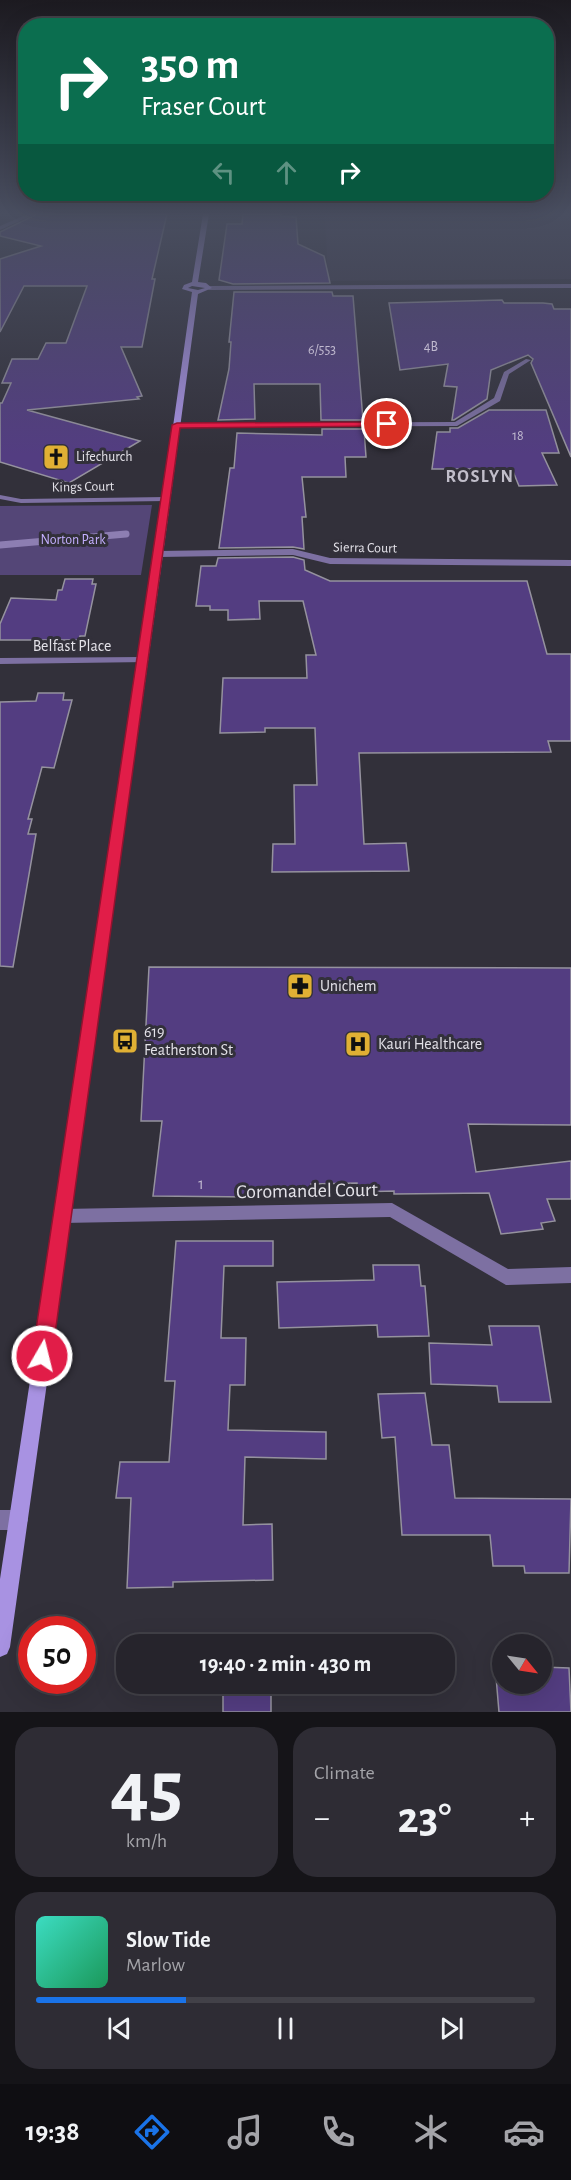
<!DOCTYPE html>
<meta charset="utf-8">
<style>
body{margin:0;font-family:"Alegreya Sans",sans-serif;background:#2e2c34;color:#f1f3f6;height:100vh;display:flex;flex-direction:column;font-size:22px;white-space:nowrap}
*{box-sizing:border-box;margin:0}
p{font-size:20px;color:#a4a4a9}
.icon{flex:none;width:33px;height:33px;fill:none;stroke:currentColor;stroke-width:2;stroke-linecap:round;stroke-linejoin:round}
.map{position:relative;height:1712px;overflow:hidden}
.drawer{display:flex;flex-direction:column;gap:15px;padding:15px;background:#151418;flex:1}
.drawer>*{flex:none}
.top-card{position:absolute;left:18px;top:18px;width:536px;height:183px;border-radius:24px;box-shadow:0 6px 24px #0002,0 0 0 2px #424148;background:#0b6e4f;color:#fff;overflow:hidden}
.needle{width:39px;rotate:120deg}
.tools{position:absolute;left:492px;top:1634px;display:grid;gap:12px}
.tools a{display:grid;place-items:center;width:60px;height:60px;border-radius:50%;background:#26242c;box-shadow:0 6px 24px #0002,0 0 0 2px #424148;font-size:30px}
.speed{position:absolute;left:18px;top:1616px;display:flex;gap:12px;font-size:30px;font-weight:700;text-align:center}
.speed>*{display:grid;place-content:center;width:78px;height:78px;border-radius:50%;background:#26242c;box-shadow:0 6px 24px #0002,0 0 0 2px #424148;line-height:1}
.speed .limit{border:9px solid #d22;background:#fff;color:#111}
.pin{position:absolute;display:grid;place-items:center;width:51px;height:51px;color:#fff;margin:-26px;border:3px solid #fff;border-radius:50%;box-shadow:0 2px 6px #0007}
.me{position:absolute;width:66px;margin:-33px;rotate:8deg;stroke-linejoin:round;filter:drop-shadow(0 0 4px #0008)}
.turn{display:flex;align-items:center;gap:21px;height:126px;padding:0 24px;font-size:27px}
.turn .icon{width:78px;height:78px;stroke-width:2.5}
.turn b{display:block;font-size:42px;line-height:51px}
.lanes{display:flex;align-items:center;height:57px;padding:0 24px;background:#0003;justify-content:center;gap:30px;direction:ltr}
.lanes .off{opacity:.35}
.big{font-size:45px;font-weight:700;line-height:1.1}
.drawer .tile{flex:1;display:flex;flex-direction:column;justify-content:center;gap:9px;min-width:0;padding:0 21px;border-radius:24px;background:#2e2c34}
.drawer .dial{align-items:center;gap:0}
.dial b{font-size:78px;line-height:1}
.song{display:flex;align-items:center;gap:18px}
.cover{width:72px;height:72px;border-radius:9px;background:linear-gradient(135deg,hsl(170 70% 55%),hsl(150 70% 35%))}
.played{height:6px;border-radius:3px;background:linear-gradient(90deg,#1a73e8 30%,#424148 30%)}
.keys{display:flex;justify-content:space-around;direction:ltr}
.heat{display:flex;justify-content:space-between;align-items:center;font-size:33px;direction:ltr}
.drawer .tiles{flex:1;display:grid;gap:15px;grid-template-columns:1fr 1fr}
.tile:last-child{grid-column:span 2}
.trip{position:absolute;left:116px;top:1634px;width:339px;height:60px;border-radius:24px;background:#26242c;box-shadow:0 6px 24px #0002,0 0 0 2px #424148;font-weight:700;line-height:60px;text-align:center}
.tabs{display:flex;height:96px;justify-content:space-around;align-items:center;background:#0f0e12;color:#a4a4a9}
.tabs .icon{width:42px;height:42px}
.tabs .on{color:#1a73e8}
.tabs b{font-size:27px;color:#f1f3f6}
.map>svg:first-child{display:block}
.built{fill:#3b3747}
.green{fill:#544677}
.lines{fill:none;stroke-linecap:round;stroke-linejoin:round}
.stream{stroke:#8d7eb2;stroke-width:7}
.building{fill:#533d81;stroke:#95929e;stroke-width:1.5}
.street{fill:#7d70a2;fill-rule:evenodd}
.secondary{fill:#a892e2;fill-rule:evenodd}
.route{fill:#e11d48;stroke:#92132f;stroke-width:1.5}
.labels{text-anchor:middle;dominant-baseline:central;stroke-width:6;stroke-linejoin:round;paint-order:stroke}
.number-label{font-size:14px;fill:#c0b9cf}
.far-poi-label{font-size:14px;fill:#e4e2e9;stroke:#32303a;text-anchor:start}
.far-street-label{font-size:14px;fill:#e4e2e9;stroke:#32303a}
.far-park-label{font-size:14px;fill:#c4afff;stroke:#32303a}
.street-label{font-size:16px;fill:#e4e2e9;stroke:#32303a}
.poi-label{font-size:16px;fill:#e4e2e9;stroke:#32303a;text-anchor:start}
.near-number-label{font-size:16px;fill:#c0b9cf}
.far-district-label{font-size:18px;font-weight:bold;letter-spacing:1.5px;fill:#c1beca;stroke:#32303a}
.near-street-label{font-size:20px;fill:#e4e2e9;stroke:#32303a}
</style>
<div class="map">
<svg width="571" height="1712" viewBox="0 0 571 1712">
<rect width="100%" height="100%" fill="#32303a"/>
<path class="built" d="M325,214H571V279L328,281Z"/>
<path class="green" d="M152,505L141,575H0V506Z"/>
<g class="lines">
<path class="stream" d="M0,545L126,534"/>
</g>
<path class="building" d="M37,214H167L152,279H155L142,347H121L142,396L137,397L139,399L27,410L140,441L69,483L0,462V403H2L11,383H2L12,359H38L46,343H66L87,286H24L0,332V259L41,246L0,236V232Z
M243,214H281V216L296,217L298,244L324,256L330,283L233,284L219,280L227,224H242Z
M234,292H332L333,296H353L363,420H321L320,384H254L255,419L218,420L229,369L231,342H229Z
M502,300L504,303H543L552,304L554,309H571V457L531,363L533,359L528,355L491,370L487,399L454,420H452L457,387L444,386L448,364L400,370L389,303Z
M489,410H546L559,453H542L557,485L519,486L512,469H432L437,432H450V428H458Z
M322,429H364L366,457H345L346,477H302L306,517H302L304,549L293,547L219,548L230,468H234L237,433L322,435Z
M293,557L304,560L305,570L330,581H527L547,654H571V741H548L551,752L359,753L364,844L406,843L409,871L272,872L273,844H295L294,785H317L315,728H265V732L220,733L223,678H307L306,655H316L303,601H259L260,619L228,620V610H210V606H196L201,566H216L218,558Z
M65,579H93L92,584H96L85,636H80L79,640H0V624L11,598L56,600L58,590H62Z
M38,693H64L63,700H72L54,768L42,767L28,819H32L28,834H36L13,967L0,966V702L36,701Z
M149,967L571,968V1125L468,1124L476,1172L571,1161V1199H547L555,1221L541,1223L543,1229L501,1234L489,1193L394,1194V1191L357,1192V1183L311,1184L312,1190L252,1192V1197L153,1196L162,1121H141Z
M176,1241H273V1266H224L221,1338H246L245,1385H230L228,1430L326,1432V1459L245,1457L243,1525L272,1524L273,1580L173,1582V1587L127,1588L131,1498H116L120,1462H169L175,1381H165Z
M373,1265H419L421,1286H425L429,1336L378,1337L377,1325L279,1328L277,1282L374,1280Z
M489,1326H539L551,1402H499L497,1386L431,1384L429,1343L492,1345Z
M425,1393L432,1445H449L455,1498L571,1499L569,1573H525L524,1566H493L490,1535H402L395,1437L382,1438L378,1394Z
M495,1665L502,1666V1683H542V1667L569,1668L571,1712H499Z
M223,1683H271V1712H223Z"/>
<g class="lines">
<path class="street" d="M28,214H35L0,230V226Z
M571,284V288L209,290L206,288L209,286Z
M526,359L531,360L509,374L500,401L457,426L176,427L172,425L176,423L455,422L494,398L504,372Z
M0,495L21,499L166,497L170,499L166,501L21,503L0,499Z
M293,549L330,558L571,560V566L330,564L293,555L159,557L155,554L159,551Z
M143,657L147,658V662L0,664V658Z
M392,1203L508,1269L571,1267V1283L506,1285L390,1217L62,1223L56,1221L54,1216L56,1211L62,1209Z
M0,1510H18L25,1513L28,1520L25,1527L18,1530H0Z"/>
<path class="secondary" d="M203,214H209L198,282L206,283L212,288L198,294L163,554L10,1647L7,1654L0,1657V1579L155,554L192,292L182,289L184,285L192,282ZM192,286L205,288L198,290L188,288Z"/>
</g>
<linearGradient id="sky" x2="0" y2="1"><stop stop-color="#1c1a20"/><stop offset="0.47" stop-color="#494e60"/><stop offset="1" stop-color="#494e60" stop-opacity="0"/></linearGradient>
<rect width="571" height="454" fill="url(#sky)"/>
<path class="route" d="M387,422L391,424L390,426L180,428L52,1356L49,1363L42,1366L35,1363L32,1356L172,425L177,423Z"/>
<defs>
<symbol id="church-square" viewBox="-11 -11 22 22"><rect x="-9" y="-9" width="18" height="18" rx="4" fill="#e0b034" stroke="#32303a"/><path d="M-1.2-6h2.4v3.5h3.3v2.4h-3.3V6h-2.4V-.1h-3.3v-2.4h3.3Z" fill="#111"/></symbol>
<symbol id="pharmacy-square" viewBox="-11 -11 22 22"><rect x="-9" y="-9" width="18" height="18" rx="4" fill="#e0b034" stroke="#32303a"/><path d="M-2-6h4v4h4v4h-4v4h-4v-4h-4v-4h4Z" fill="#111"/></symbol>
<symbol id="bus-square" viewBox="-11 -11 22 22"><rect x="-9" y="-9" width="18" height="18" rx="4" fill="#e0b034" stroke="#32303a"/><path d="M-5-6H5V4H4V6H2V4H-2V6H-4V4H-5ZM-3.5-4V0h7V-4ZM-3.5 1.2v1.5H-2V1.2ZM2 1.2v1.5H3.5V1.2Z" fill="#111"/></symbol>
<symbol id="hospital-square" viewBox="-11 -11 22 22"><rect x="-9" y="-9" width="18" height="18" rx="4" fill="#e0b034" stroke="#32303a"/><path d="M-5-5h3v3.5h4V-5h3V5h-3V1.5h-4V5h-3Z" fill="#111"/></symbol>
</defs>
<g fill-rule="evenodd">
<use href="#church-square" x="41" y="442" width="30" height="30"/>
<use href="#pharmacy-square" x="285" y="971" width="30" height="30"/>
<use href="#bus-square" x="110" y="1026" width="30" height="30"/>
<use href="#hospital-square" x="343" y="1029" width="30" height="30"/>
</g>
<g class="labels">
<g class="number-label">
<text x="431" y="347">4B</text>
<text x="322" y="350">6/553</text>
<text x="518" y="436">18</text>
</g>
<g class="far-poi-label">
<text x="76" y="457">Lifechurch</text>
</g>
<g class="far-street-label">
<text transform="translate(83 487) rotate(-1)">Kings Court</text>
<text transform="translate(365 548) rotate(1)">Sierra Court</text>
</g>
<g class="far-park-label">
<text x="73" y="540">Norton Park</text>
</g>
<g class="street-label">
<text x="72" y="646">Belfast Place</text>
</g>
<g class="poi-label">
<text x="320" y="986">Unichem</text>
<text x="144" y="1032">619<tspan x="144" dy="18">Featherston St</tspan></text>
<text x="378" y="1044">Kauri Healthcare</text>
</g>
<g class="near-number-label">
<text x="201" y="1184">1</text>
</g>
<g class="far-district-label">
<text x="480" y="477">ROSLYN</text>
</g>
<g class="near-street-label">
<text transform="translate(307 1191) rotate(-1)">Coromandel Court</text>
</g>
</g>
</svg>
<div class="tools">
<a><svg class="needle" viewBox="-14 -14 28 28"><path d="M0-13l5 13h-10z" fill="#e53935"/><path d="M0 13l5-13h-10z" fill="#a4a4a9"/></svg></a>
</div>
<div class="speed"><div class="limit">50</div></div>
<div class="pin" style="left:387px;top:424px;background:#d93025"><svg class="icon" aria-label="arrive" viewBox="0 0 24 24"><path d="M6 21V4h12l-3 4 3 4H6"/></svg></div>
<svg class="me" style="left:42px;top:1356px" viewBox="-20 -20 40 40"><circle r="17" fill="#e11d48" stroke="#fff" stroke-width="3"/><path d="M0-11L8 9 0 5-8 9z" fill="#fff"/></svg>
<div class="trip">19:40 · 2 min · 430 m</div>
<div class="top-card">
<div class="turn"><svg class="icon" aria-label="right" viewBox="0 0 24 24"><path d="M7 20v-9h11M14 6l5 5-5 5"/></svg><div><b>350 m</b>Fraser Court</div></div>
<div class="lanes"><svg class="icon off" aria-label="left" viewBox="0 0 24 24"><path d="M17 20v-9H6M10 6l-5 5 5 5"/></svg><svg class="icon off" aria-label="ahead" viewBox="0 0 24 24"><path d="M12 20V5M6 11l6-6 6 6"/></svg><svg class="icon" aria-label="right" viewBox="0 0 24 24"><path d="M7 20v-9h11M14 6l5 5-5 5"/></svg></div>
</div>
</div>
<section class="drawer">
<div class="tiles">
<div class="tile dial"><b>45</b><p>km/h</p></div>
<div class="tile"><p>Climate</p>
<div class="heat"><a>−</a><b class="big">23°</b><a>+</a></div>
</div>
<div class="tile">
<div class="song"><i class="cover"></i><div><b>Slow Tide</b><p>Marlow</p></div></div>
<div class="played"></div>
<div class="keys"><svg class="icon" aria-label="previous" viewBox="0 0 24 24"><path d="M18 5L8 12l10 7zM5 5v14"/></svg><svg class="icon" aria-label="pause" viewBox="0 0 24 24"><path d="M8 5v14M16 5v14"/></svg><svg class="icon" aria-label="next" viewBox="0 0 24 24"><path d="M6 5l10 7-10 7zM19 5v14"/></svg></div>
</div>
</div>
</section>
<nav class="tabs">
<b>19:38</b>
<svg class="icon on" aria-label="directions" viewBox="0 0 24 24"><path d="M12 3l9 9-9 9-9-9zM9 14v-3h6M13 9l2 2-2 2"/></svg>
<svg class="icon" aria-label="music" viewBox="0 0 24 24"><path d="M9 18V5l10-2v13"/><circle cx="6" cy="18" r="3"/><circle cx="16" cy="16" r="3"/></svg>
<svg class="icon" aria-label="phone" viewBox="0 0 24 24"><path d="M5 4h4l2 5-3 2q2 4 5 5l2-3 5 2v4C11 20 4 13 5 4z"/></svg>
<svg class="icon" aria-label="climate" viewBox="0 0 24 24"><path d="M12 3v18M4 7l16 10M4 17L20 7"/></svg>
<svg class="icon" aria-label="car" viewBox="0 0 24 24"><path d="M5 17H2v-5l4-1 3-4h7l3 4 3 1v5h-3M9 17h6M6 11h13"/><circle cx="7" cy="17" r="2"/><circle cx="17" cy="17" r="2"/></svg>
</nav>
